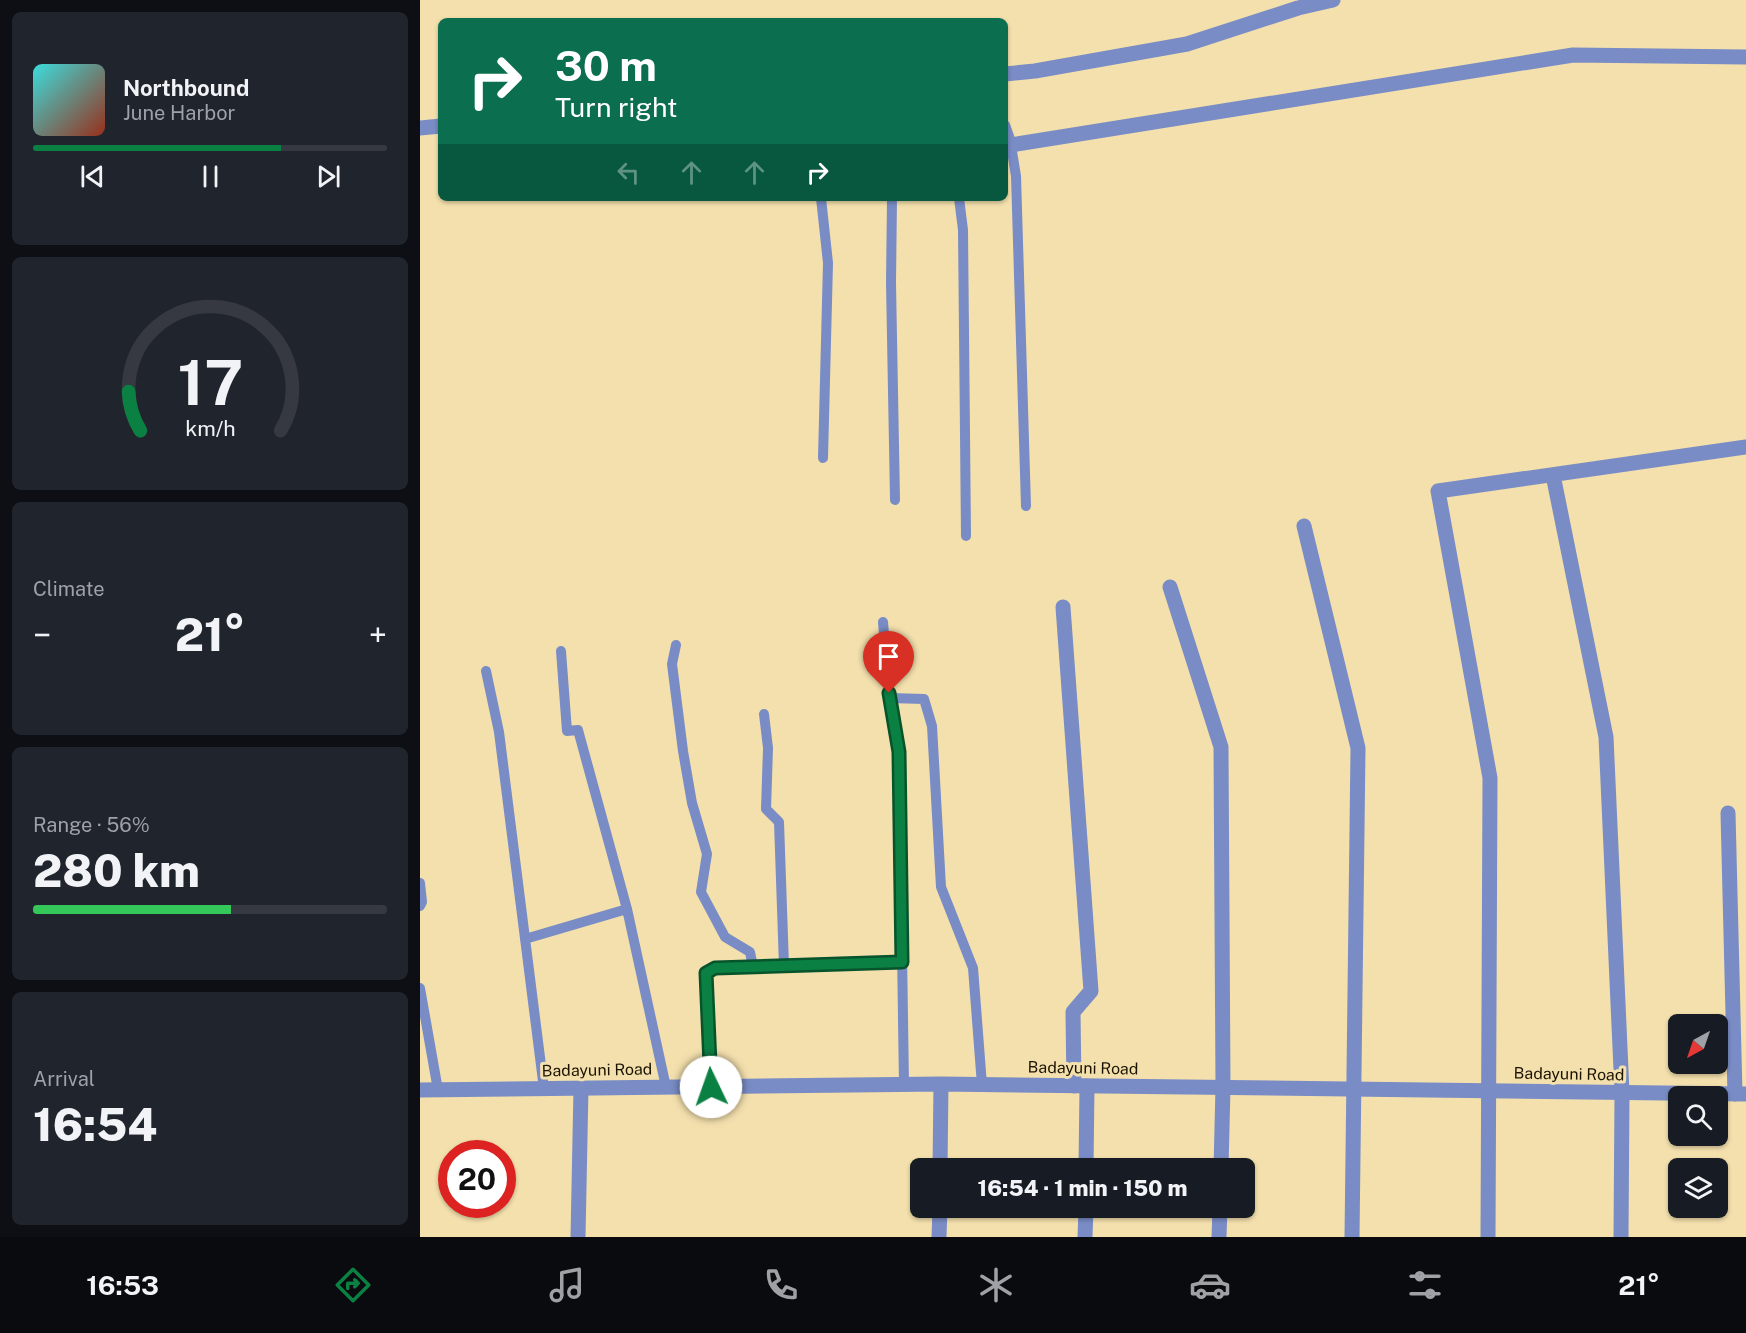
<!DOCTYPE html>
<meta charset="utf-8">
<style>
body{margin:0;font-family:"Public Sans",sans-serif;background:#20242c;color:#f1f3f6;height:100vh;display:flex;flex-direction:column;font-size:22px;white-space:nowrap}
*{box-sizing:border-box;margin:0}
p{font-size:20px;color:#9ea1a6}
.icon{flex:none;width:33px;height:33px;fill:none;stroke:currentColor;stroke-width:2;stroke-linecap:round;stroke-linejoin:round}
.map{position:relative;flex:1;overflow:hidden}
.panel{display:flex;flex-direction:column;gap:12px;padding:12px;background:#0d0f14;width:420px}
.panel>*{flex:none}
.banner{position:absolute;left:18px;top:18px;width:570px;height:183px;border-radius:9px;box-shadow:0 2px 4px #0004;background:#0b6e4f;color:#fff;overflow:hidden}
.needle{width:39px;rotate:220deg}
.tools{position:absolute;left:1248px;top:1014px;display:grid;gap:12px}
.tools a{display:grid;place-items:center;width:60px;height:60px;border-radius:9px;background:#171b24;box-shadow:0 2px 4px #0004;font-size:30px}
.speed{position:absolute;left:18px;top:1140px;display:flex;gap:12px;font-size:30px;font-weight:700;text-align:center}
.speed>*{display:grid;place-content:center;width:78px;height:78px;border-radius:50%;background:#171b24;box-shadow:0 2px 4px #0004;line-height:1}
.speed .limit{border:9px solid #d22;background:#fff;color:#111}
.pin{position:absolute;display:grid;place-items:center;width:51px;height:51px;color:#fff;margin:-62px -26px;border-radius:50% 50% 50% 0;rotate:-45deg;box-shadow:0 0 6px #0007}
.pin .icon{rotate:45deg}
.me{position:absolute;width:66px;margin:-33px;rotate:357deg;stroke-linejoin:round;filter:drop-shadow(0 0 4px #0008)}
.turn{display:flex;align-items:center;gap:21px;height:126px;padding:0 18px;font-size:27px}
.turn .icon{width:78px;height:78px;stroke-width:2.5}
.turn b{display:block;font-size:42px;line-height:51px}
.lanes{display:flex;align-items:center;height:57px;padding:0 18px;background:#0003;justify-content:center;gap:30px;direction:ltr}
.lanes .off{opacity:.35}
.big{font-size:45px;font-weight:800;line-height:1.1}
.panel .widget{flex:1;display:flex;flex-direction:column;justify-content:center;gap:9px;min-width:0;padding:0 21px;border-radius:9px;background:#20242c}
.panel .dial{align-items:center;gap:0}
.dial svg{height:156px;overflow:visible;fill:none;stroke:#363941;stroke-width:7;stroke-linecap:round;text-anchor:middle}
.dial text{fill:#f1f3f6;stroke:none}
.song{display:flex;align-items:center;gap:18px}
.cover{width:72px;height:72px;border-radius:9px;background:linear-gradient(135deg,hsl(180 70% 55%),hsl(10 70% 35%))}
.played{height:6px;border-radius:3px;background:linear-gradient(90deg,#0b8043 70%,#363941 70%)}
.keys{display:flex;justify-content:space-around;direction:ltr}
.heat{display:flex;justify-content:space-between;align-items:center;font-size:33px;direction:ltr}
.charge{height:9px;border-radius:4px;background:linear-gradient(90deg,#34c759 56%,#363941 0)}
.trip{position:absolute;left:490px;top:1158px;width:345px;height:60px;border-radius:9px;background:#171b24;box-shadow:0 2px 4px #0004;font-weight:800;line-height:60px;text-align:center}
.tab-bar{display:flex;height:96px;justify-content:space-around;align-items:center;background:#090b0e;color:#9ea1a6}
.tab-bar .icon{width:42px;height:42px}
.tab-bar .on{color:#0b8043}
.tab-bar b{font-size:27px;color:#f1f3f6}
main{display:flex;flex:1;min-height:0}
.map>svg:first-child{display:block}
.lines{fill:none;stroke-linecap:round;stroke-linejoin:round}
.service{stroke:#798cc5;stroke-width:10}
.minor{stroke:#798cc5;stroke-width:15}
.tertiary{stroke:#798cc5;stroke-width:15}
.route-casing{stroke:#07532c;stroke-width:15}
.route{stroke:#0b8043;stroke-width:10}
.labels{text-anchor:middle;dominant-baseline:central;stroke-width:6;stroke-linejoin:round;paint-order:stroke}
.street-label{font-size:16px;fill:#1a1302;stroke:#f4e0ad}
</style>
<main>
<section class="panel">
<div class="widget">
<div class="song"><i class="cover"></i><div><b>Northbound</b><p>June Harbor</p></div></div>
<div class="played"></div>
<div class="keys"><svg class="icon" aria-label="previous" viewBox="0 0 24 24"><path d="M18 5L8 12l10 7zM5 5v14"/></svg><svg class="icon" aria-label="pause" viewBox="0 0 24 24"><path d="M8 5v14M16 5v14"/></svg><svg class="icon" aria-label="next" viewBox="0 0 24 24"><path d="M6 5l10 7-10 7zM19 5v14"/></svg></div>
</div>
<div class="widget dial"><svg viewBox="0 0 100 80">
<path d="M14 69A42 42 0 1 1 86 69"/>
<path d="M14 69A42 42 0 0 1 8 49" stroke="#0b8043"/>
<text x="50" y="56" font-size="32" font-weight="700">17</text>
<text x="50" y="72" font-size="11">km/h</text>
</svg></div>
<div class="widget"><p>Climate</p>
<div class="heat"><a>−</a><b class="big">21°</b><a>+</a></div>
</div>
<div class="widget"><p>Range · 56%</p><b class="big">280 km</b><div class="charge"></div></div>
<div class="widget"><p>Arrival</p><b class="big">16:54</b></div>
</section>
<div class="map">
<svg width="1326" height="1237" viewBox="0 0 1326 1237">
<rect width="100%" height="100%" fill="#f4e0ad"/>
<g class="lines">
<path class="service" d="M585,125L590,139L596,176L606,506
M401,198L408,263L403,458
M472,198L471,283L475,500
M539,198L543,230L546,536
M463,622L469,693L479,752L484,1085
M256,645L252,664L263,751L272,803L287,854L281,892L305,937L330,952L333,967
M141,651L147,731L158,730L207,909L246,1087
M66,671L79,732L124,1089
M470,698L504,699L512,726L521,887L553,968L562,1085
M344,714L348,748L346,809L359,822L364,966
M0,883L2,902L0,906
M105,939L207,909
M0,988L18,1090
M291,1087L286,973L295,968L482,962"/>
<path class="minor" d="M585,74L615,71L767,44L878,8L913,0
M0,128L21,126
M591,145L1153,55L1326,57
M1133,475L1186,737L1202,1092L1201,1237
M884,526L938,748L932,1237
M750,587L801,747L803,1087L801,1168
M643,607L671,991L653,1012L654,1086
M1308,813L1315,1094
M666,1168L667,1086
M158,1237L161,1088
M665,1237L666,1208
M799,1237L800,1208
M1068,1237L1070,778L1018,491L1326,447"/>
<path class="tertiary" d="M0,1090L521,1084L1326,1094
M520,1168L521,1084
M519,1237L520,1208"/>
</g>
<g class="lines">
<defs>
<path id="route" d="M291,1087L286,973L295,968L482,962L479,752L469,693"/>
</defs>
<use href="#route" class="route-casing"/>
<use href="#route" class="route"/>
</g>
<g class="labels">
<g class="street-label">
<text transform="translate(663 1068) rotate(1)">Badayuni Road</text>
<text transform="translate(177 1070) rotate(-1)">Badayuni Road</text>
<text transform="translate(1149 1074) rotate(1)">Badayuni Road</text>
</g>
</g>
</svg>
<div class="tools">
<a><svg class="needle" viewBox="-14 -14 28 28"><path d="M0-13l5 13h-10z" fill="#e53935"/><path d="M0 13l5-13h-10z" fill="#9ea1a6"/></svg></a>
<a><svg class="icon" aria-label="search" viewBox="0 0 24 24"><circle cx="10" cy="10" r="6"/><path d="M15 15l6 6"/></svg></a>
<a><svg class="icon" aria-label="layers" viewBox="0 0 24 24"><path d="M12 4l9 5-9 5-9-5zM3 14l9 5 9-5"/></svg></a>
</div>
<div class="speed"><div class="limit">20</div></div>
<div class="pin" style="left:469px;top:693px;background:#d93025"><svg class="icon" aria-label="arrive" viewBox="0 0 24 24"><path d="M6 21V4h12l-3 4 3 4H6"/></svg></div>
<svg class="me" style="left:291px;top:1087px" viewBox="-20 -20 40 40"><circle r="19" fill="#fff"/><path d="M0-13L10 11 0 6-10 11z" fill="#0b8043"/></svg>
<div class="trip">16:54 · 1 min · 150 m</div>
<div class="banner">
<div class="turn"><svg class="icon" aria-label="right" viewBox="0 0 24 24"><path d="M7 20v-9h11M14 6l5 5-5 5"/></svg><div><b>30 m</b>Turn right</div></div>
<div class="lanes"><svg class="icon off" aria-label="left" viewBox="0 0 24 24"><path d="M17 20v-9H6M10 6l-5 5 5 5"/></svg><svg class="icon off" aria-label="ahead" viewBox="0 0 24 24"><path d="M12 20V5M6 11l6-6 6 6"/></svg><svg class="icon off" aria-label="ahead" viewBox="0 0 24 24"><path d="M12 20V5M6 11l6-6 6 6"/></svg><svg class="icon" aria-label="right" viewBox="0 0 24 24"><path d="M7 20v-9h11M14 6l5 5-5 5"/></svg></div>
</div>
</div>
</main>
<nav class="tab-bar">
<b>16:53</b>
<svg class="icon on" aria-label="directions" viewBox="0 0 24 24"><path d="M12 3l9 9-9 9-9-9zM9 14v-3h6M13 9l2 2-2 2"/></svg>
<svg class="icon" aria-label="music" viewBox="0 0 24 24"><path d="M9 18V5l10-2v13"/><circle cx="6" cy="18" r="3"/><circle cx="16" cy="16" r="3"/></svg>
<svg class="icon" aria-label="phone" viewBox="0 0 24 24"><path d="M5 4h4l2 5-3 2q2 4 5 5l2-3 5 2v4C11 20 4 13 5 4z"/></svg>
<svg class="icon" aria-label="climate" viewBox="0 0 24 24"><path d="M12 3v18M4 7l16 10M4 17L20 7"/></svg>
<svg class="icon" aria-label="car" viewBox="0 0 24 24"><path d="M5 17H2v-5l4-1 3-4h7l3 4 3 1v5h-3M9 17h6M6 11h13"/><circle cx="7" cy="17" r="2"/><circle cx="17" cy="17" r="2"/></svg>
<svg class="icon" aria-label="filters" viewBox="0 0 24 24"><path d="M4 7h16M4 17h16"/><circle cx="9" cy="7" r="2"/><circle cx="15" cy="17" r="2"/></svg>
<b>21°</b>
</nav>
